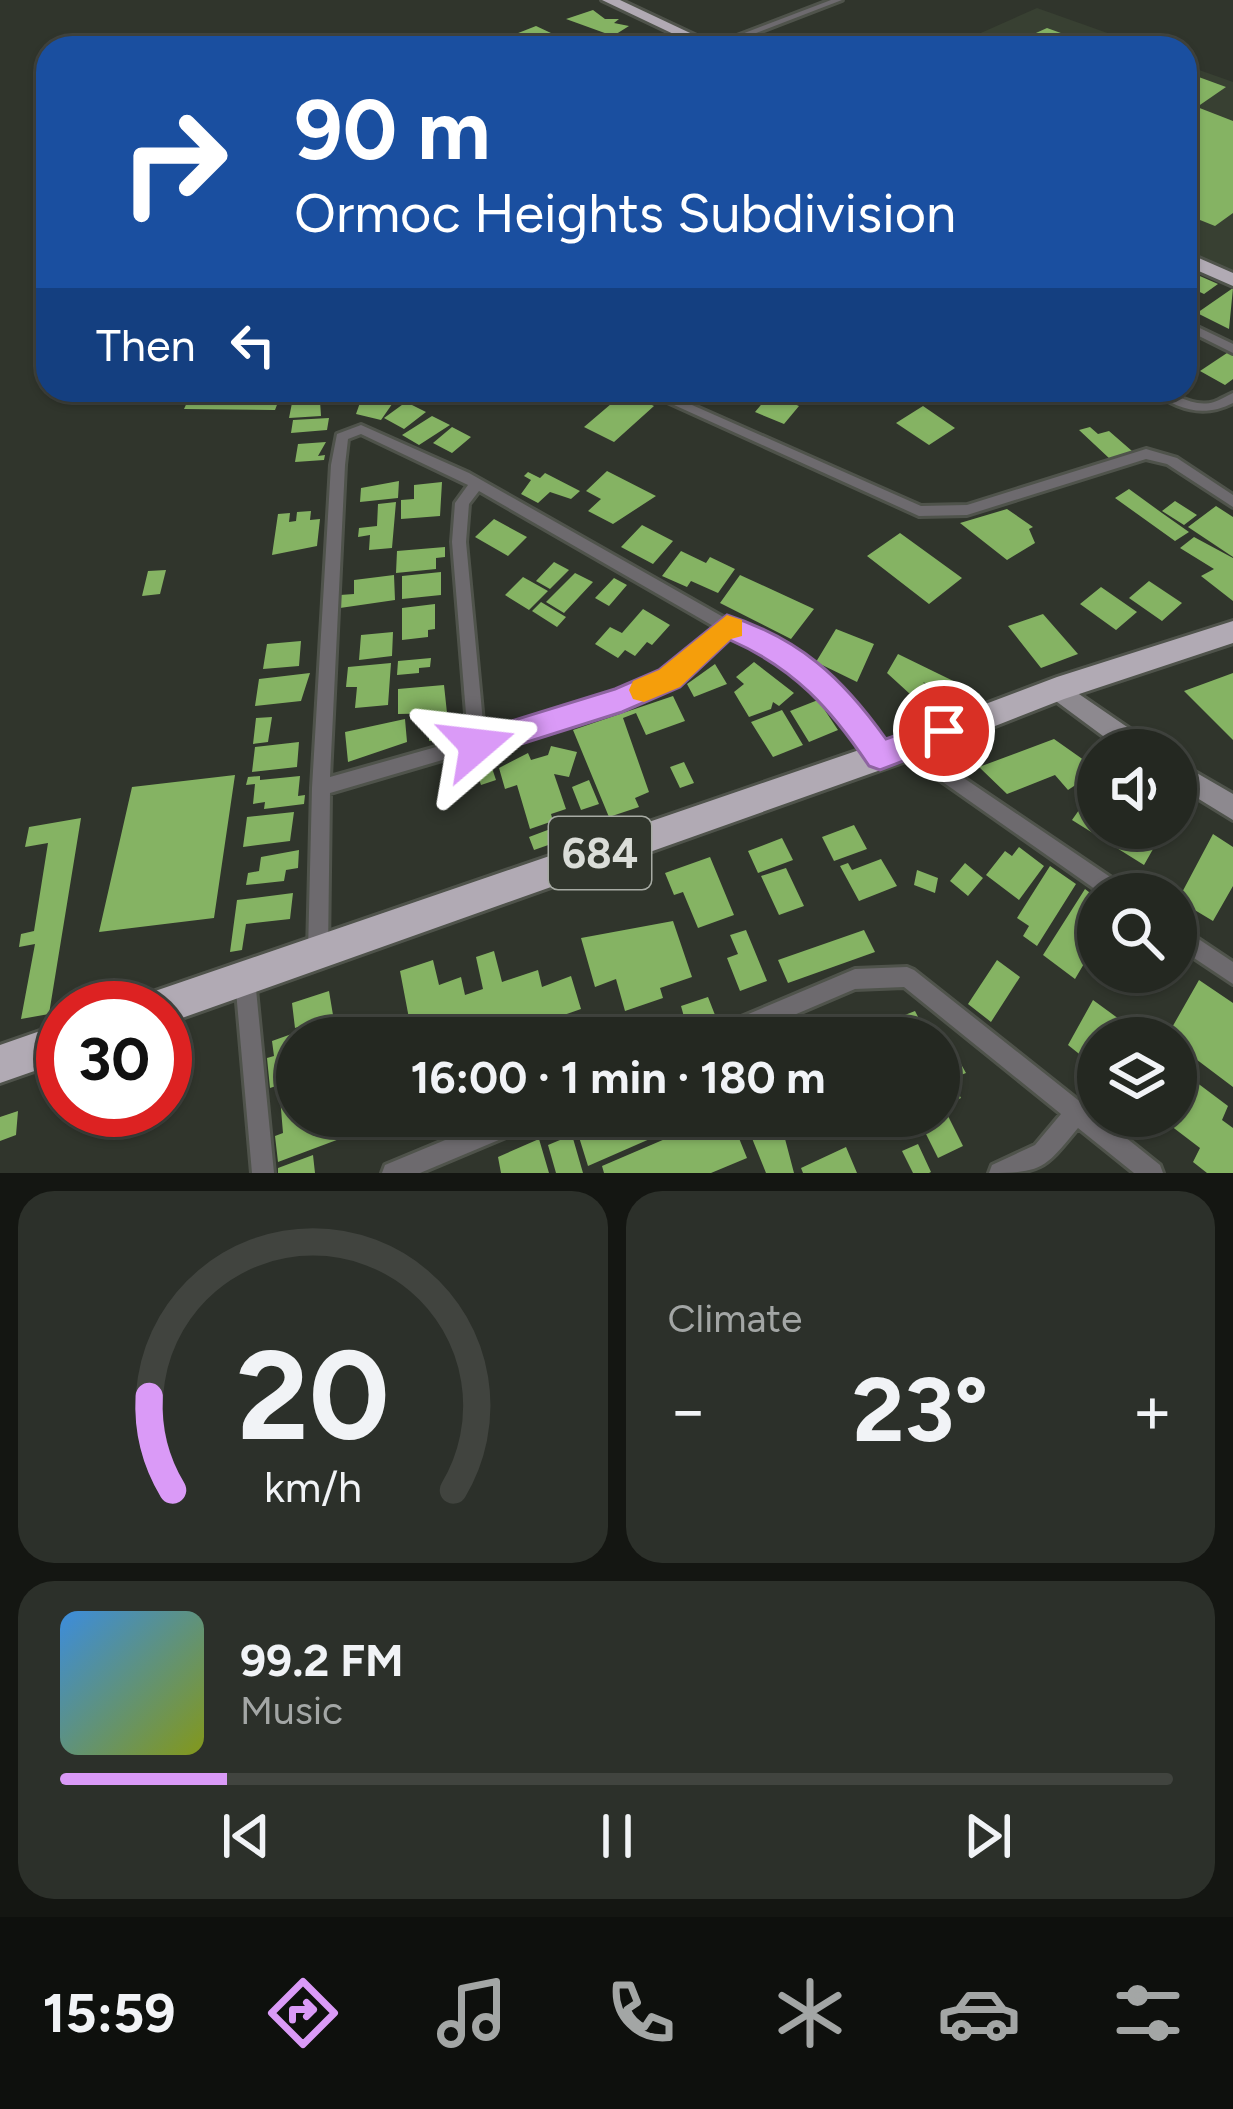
<!DOCTYPE html>
<meta charset="utf-8">
<style>
body{margin:0;font-family:Figtree,sans-serif;background:#2c302a;color:#f1f3f6;height:100vh;display:flex;flex-direction:column;font-size:45px;white-space:nowrap}
*{box-sizing:border-box;margin:0}
p{font-size:39px;color:#a3a6a5}
.icon{flex:none;width:66px;height:66px;fill:none;stroke:currentColor;stroke-width:2;stroke-linecap:round;stroke-linejoin:round}
.map{position:relative;height:1173px;overflow:hidden}
.side{display:flex;flex-direction:column;gap:18px;padding:18px;background:#141612;flex:1}
.side>*{flex:none}
.top-card{position:absolute;left:36px;top:36px;width:1161px;height:366px;border-radius:36px;box-shadow:0 3px 9px #0004,0 0 0 3px #41443f;background:#1a4fa0;color:#fff;overflow:hidden}
.fabs{position:absolute;left:1077px;top:729px;display:grid;gap:24px}
.fabs a{display:grid;place-items:center;width:120px;height:120px;border-radius:50%;background:#242821;box-shadow:0 3px 9px #0004,0 0 0 3px #41443f;font-size:60px}
.speed{position:absolute;left:36px;top:981px;display:flex;gap:24px;font-size:60px;font-weight:700;text-align:center}
.speed>*{display:grid;place-content:center;width:156px;height:156px;border-radius:50%;background:#242821;box-shadow:0 3px 9px #0004,0 0 0 3px #41443f;line-height:1}
.speed .limit{border:18px solid #d22;background:#fff;color:#111}
.pin{position:absolute;display:grid;place-items:center;width:102px;height:102px;color:#fff;margin:-51px;border:6px solid #fff;border-radius:50%;box-shadow:0 3px 12px #0007}
.me{position:absolute;width:132px;margin:-66px;rotate:73deg;stroke-linejoin:round;filter:drop-shadow(0 0 9px #0008)}
.turn{display:flex;align-items:center;gap:42px;height:252px;padding:0 60px;font-size:54px}
.turn .icon{width:156px;height:156px;stroke-width:2.5}
.turn b{display:block;font-size:84px;line-height:102px}
.then{display:flex;align-items:center;height:114px;padding:0 60px;background:#0003;gap:24px;font-size:45px}
.big{font-size:90px;font-weight:700;line-height:1.1}
.side .widget{flex:1;display:flex;flex-direction:column;justify-content:center;gap:18px;min-width:0;padding:0 42px;border-radius:36px;background:#2c302a}
.side .dial{align-items:center;gap:0}
.dial svg{height:312px;overflow:visible;fill:none;stroke:#41443f;stroke-width:7;stroke-linecap:round;text-anchor:middle}
.dial text{fill:#f1f3f6;stroke:none}
.song{display:flex;align-items:center;gap:36px}
.cover{width:144px;height:144px;border-radius:18px;background:linear-gradient(135deg,hsl(210 70% 55%),hsl(70 70% 35%))}
.played{height:12px;border-radius:6px;background:linear-gradient(90deg,#da9af7 15%,#41443f 15%)}
.keys{display:flex;justify-content:space-around;direction:ltr}
.heat{display:flex;justify-content:space-between;align-items:center;font-size:66px;direction:ltr}
.side .tiles{flex:1;display:grid;gap:18px;grid-template-columns:1fr 1fr}
.widget:last-child{grid-column:span 2}
.trip{position:absolute;left:276px;top:1017px;width:684px;height:120px;border-radius:60px;background:#242821;box-shadow:0 3px 9px #0004,0 0 0 3px #41443f;font-weight:700;line-height:120px;text-align:center}
.tab-bar{display:flex;height:192px;justify-content:space-around;align-items:center;background:#0e100d;color:#a3a6a5}
.tab-bar .icon{width:84px;height:84px}
.tab-bar .selected{color:#da9af7}
.tab-bar b{font-size:54px;color:#f1f3f6}
.map>svg:first-child{display:block}
.built{fill:#384032}
.building{fill:#85b363}
.lines{fill:none;stroke-linecap:round;stroke-linejoin:round}
.minor-casing{stroke:#4f534b;stroke-width:6}
.secondary-casing{stroke:#4f534b;stroke-width:6}
.trunk-casing{stroke:#4f534b;stroke-width:6}
.minor{fill:#6d6a6e;fill-rule:evenodd}
.secondary{fill:#8d898f;fill-rule:evenodd}
.trunk{fill:#b1aab4;fill-rule:evenodd}
.route{fill:#da9af7;stroke:#8e64a1;stroke-width:3}
.slow{fill:#f59e0b}
.labels{text-anchor:middle;dominant-baseline:central;stroke-width:12;stroke-linejoin:round;paint-order:stroke}
.shield{fill:#30352c;stroke:#a7aba4;stroke-width:3}
.shield-label{font-size:42px;font-weight:bold;fill:#daddd8}
</style>
<div class="map">
<svg width="1233" height="1173" viewBox="0 0 1233 1173">
<rect width="100%" height="100%" fill="#30352c"/>
<path class="built" d="M1037,8L1130,41L1126,45L1135,48H947Z
M1185,65L1233,82V272L1185,250Z"/>
<path class="building" d="M593,10L605,19H619L614,23L629,26L613,36L566,19Z
M536,26L551,33L523,44L508,37Z
M1047,28L1083,41L1095,42L1083,48H1003Z
M1185,72L1226,87L1197,107L1233,121V213L1215,226L1185,214Z
M1193,273L1218,284L1204,294L1185,285Z
M1233,288L1229,329L1197,313Z
M1233,349V379L1225,385L1200,371Z
M625,392L654,406L614,442L584,427Z
M770,394L799,406L784,424L755,412Z
M190,396L280,397L275,410L184,409Z
M362,397H397L381,420L356,414Z
M313,401H320L321,416L289,418L292,403Z
M406,402L426,412L404,429L384,418Z
M923,406L955,428L929,445L896,423Z
M432,416L450,425L419,445L402,435Z
M329,418L327,430L291,433L293,420Z
M452,427L471,437L452,453L433,443Z
M1090,427L1098,434L1109,431L1132,451L1110,459L1079,430Z
M326,442L318,456L325,455L324,460L295,462L298,444Z
M607,471L656,496L613,524L588,511L601,499L586,491Z
M528,472L540,478L545,473L580,491L571,499L550,492L538,503L521,494L531,480L524,476Z
M399,481L398,498L360,502L361,488Z
M442,482L440,516L401,519V500L414,499V485Z
M1129,489L1162,513L1189,532L1175,541L1115,498Z
M1175,501L1197,515L1184,525L1162,511Z
M396,502L392,548L369,550L370,535L358,537L359,528L377,526L378,504Z
M1216,506L1233,517V557L1188,527Z
M1007,509L1033,527L1029,529L1035,543L1007,560L960,523Z
M311,511L310,520L320,519L317,546L272,555L278,514L290,513L289,522L296,521L297,512Z
M494,519L527,537L508,556L475,537Z
M642,525L673,541L653,564L621,547Z
M900,533L962,578L929,604L867,556Z
M1194,537L1233,558V601L1201,576L1214,569L1180,548Z
M445,547V557L436,558V569L396,573L397,551Z
M681,551L706,563L710,557L735,569L718,593L691,581L687,587L662,576Z
M554,562L569,570L550,589L536,581Z
M166,570L160,594L142,596L148,571Z
M441,572V595L402,599V576Z
M575,573L593,582L564,613L546,602Z
M394,575L395,600L340,608V595L354,594V580Z
M740,575L814,609L791,639L720,603Z
M523,577L548,591L529,610L505,595Z
M614,578L627,585L609,606L595,598Z
M1149,581L1182,603L1162,621L1129,598Z
M1101,587L1137,612L1116,630L1080,604Z
M541,602L566,617L557,627L532,611Z
M435,604V629L428,630V637L402,640V608Z
M643,609L670,625L652,645L647,642L635,656L625,650L618,658L595,644L610,627L622,633Z
M1043,614L1078,654L1041,668L1008,626Z
M836,629L874,644L857,682L816,662Z
M393,632L392,656L359,660L361,635Z
M301,641L299,666L263,669L267,644Z
M898,654L980,694L972,706L923,682L935,695L922,705L887,673Z
M431,658L430,667L419,668V673L397,675L398,661Z
M754,662L794,693L779,706L773,702L771,709L749,717L734,692L744,684L736,677Z
M391,663L388,705L355,708L357,687H346L348,667Z
M715,664L727,684L694,697L687,684Z
M310,673L301,701L255,706L259,679Z
M1233,673V740L1184,691Z
M444,685L447,713L398,714V689Z
M673,696L685,721L646,735L636,713L623,718L649,792L635,798L639,807L609,817L573,730Z
M818,700L838,730L809,742L790,711Z
M782,710L803,745L773,757L751,722Z
M272,717L268,742L253,744L256,718Z
M449,717L444,740L429,741V719Z
M405,719L407,742L348,762L345,732Z
M1054,739L1098,770L1068,790L1055,775L1007,794L979,767Z
M299,742L297,767L252,772L255,747Z
M551,746L577,752L569,777L554,774L566,809L551,814L553,821L530,829L517,785L505,789L499,768L528,753L531,760L548,755Z
M488,756L496,780L481,785L473,761Z
M684,762L694,783L680,788L670,767Z
M235,775L214,918L99,932L132,787Z
M260,776V780L300,776L298,796L305,795L304,804L264,809L265,802L253,804L255,784L246,785L248,777Z
M589,780L599,804L581,810L572,787Z
M1098,783V828H1165L1144,865L1072,820Z
M294,812L290,841L243,847L247,817Z
M81,818L49,1014L21,1019L35,944L19,947L21,934L34,931L48,843L25,847L29,827Z
M569,822L574,836L534,850L529,837Z
M854,825L867,849L834,861L822,837Z
M1213,834L1233,847V886L1213,921L1178,900Z
M782,838L793,860L758,873L748,851Z
M1019,847L1044,866L1019,900L986,875L1005,851L1012,856Z
M299,850L298,868L286,870L284,881L246,885L248,873L259,871L261,857Z
M710,857L734,915L698,928L683,892L674,895L665,873Z
M881,859L897,886L859,901L840,866L848,863L852,870Z
M965,863L983,878L968,896L950,881Z
M1050,866L1076,884L1037,946L1023,936L1029,926L1017,918Z
M786,868L804,906L779,915L761,876Z
M917,870L938,878L935,893L914,885Z
M1085,889L1098,899V940L1075,979L1043,955Z
M293,893L290,919L246,924L242,950L230,952L237,900Z
M673,921L692,977L660,988L663,998L625,1011L616,979L595,987L581,938Z
M746,930L767,981L740,991L727,958L738,954L730,935Z
M864,930L875,952L788,983L778,960Z
M494,951L502,982L538,970L542,987L571,976L581,1009L544,1022L548,1038H456L455,1032L434,1038L431,1027L412,1034L400,971L433,960L439,985L461,977L465,995L483,989L476,957Z
M997,960L1020,977L991,1022L968,1004Z
M1199,980L1233,1003V1087L1176,1044V1038H1166Z
M329,991L333,1015L295,1028L292,1003Z
M708,997L715,1015L686,1024L681,1006Z
M1093,1000L1145,1038H1098V1069L1068,1045Z
M915,1011L929,1038H855L848,1024L871,1014L877,1026Z
M300,1031L297,1116H339L342,1138L278,1162L275,1136L283,1133L279,1085L270,1088L267,1058L274,1056L272,1041Z
M953,1050L966,1073L951,1079L961,1098L943,1106L963,1146L938,1158L917,1116H939V1056Z
M1176,1067L1228,1106L1222,1120L1233,1128V1173H1207L1193,1162L1200,1148L1158,1116H1176Z
M1089,1071L1098,1078L1096,1105L1078,1091Z
M18,1111L16,1135L0,1141V1117Z
M586,1116H662L668,1131L588,1166L574,1121Z
M689,1116H730L747,1158L711,1173H604L602,1166L693,1127Z
M743,1116H779L794,1173H766Z
M572,1135L583,1173H556L548,1145Z
M539,1139L549,1173H501L498,1157Z
M918,1144L931,1172L929,1173H913L902,1151Z
M846,1147L857,1173H803L801,1168Z
M313,1155L315,1173H278V1168Z"/>
<g class="lines">
<defs>
<path id="minor" d="M831,0H842L717,48L708,47Z
M1185,321L1233,344V353L1185,329Z
M641,390H658L921,506L967,505L1146,449L1177,458L1233,495V507L1167,464L1146,459L967,515L919,516Z
M1152,390C1173,390 1192,409 1214,402C1220,400 1226,396 1233,393V403C1204,418 1177,410 1152,390Z
M361,425L469,473L732,622L785,644L845,691L886,751L889,756L886,761L880,764L874,761L833,701L773,654L729,634L675,683L628,705L484,748L477,753L473,751L330,793L328,952L325,959L318,962L311,959L308,952L312,788L331,465L337,434ZM361,434L468,485L455,503L452,542L468,738L330,777L345,465L348,439ZM479,491L715,627L663,673L618,694L484,733L466,542L469,504Z
M906,739L1125,887L1127,894H1102L900,752L897,747L900,742Z
M1176,924L1233,962V984L1176,946Z
M907,967L914,970L1078,1100L1087,1102L1090,1109L1160,1165L1163,1173H1134L1078,1128C1045,1168 1043,1173 989,1173L992,1165L1035,1145L1061,1114L904,987L855,989L740,1038H705L708,1031L855,969Z
M245,969L252,972L255,979L274,1173H252L235,979L238,972Z
M503,1116H540L537,1124L420,1173H382L385,1165Z"/>
<path id="secondary" d="M1057,679L1149,742L1153,750H1122L1049,696L1046,689L1049,682Z
M1176,761L1233,794V820L1176,785Z"/>
<path id="trunk" d="M602,0H620L722,48H703Z
M1185,252L1233,273V286L1185,265Z
M1233,621V643L1064,699L906,761L165,1024V1008H140L145,995L158,990L903,735L1057,677Z
M63,1023V1061L0,1083V1045Z"/>
</defs>
<use href="#minor" class="minor-casing"/>
<use href="#secondary" class="secondary-casing"/>
<use href="#trunk" class="trunk-casing"/>
<use href="#minor" class="minor"/>
<use href="#secondary" class="secondary"/>
<use href="#trunk" class="trunk"/>
</g>
<path class="route" d="M727,615C800,639 842,677 886,739L944,718L955,722L959,731L955,741L880,770L869,766C831,709 794,668 730,640L680,687L622,712L477,758L466,754L461,745L466,735L615,689L659,670Z"/>
<path class="slow" d="M727,615L742,620V636L731,639L680,687L644,702L633,699L629,690L633,681L659,670Z"/>
<g class="labels">
<rect class="shield" x="549" y="817" width="102" height="72" rx="9"/>
<g class="shield-label">
<text x="600" y="853">684</text>
</g>
</g>
</svg>
<div class="fabs">
<a><svg class="icon" aria-label="sound" viewBox="0 0 24 24"><path d="M4 9h4l5-4v14l-5-4H4zM17 9q2 3 0 6"/></svg></a>
<a><svg class="icon" aria-label="search" viewBox="0 0 24 24"><circle cx="10" cy="10" r="6"/><path d="M15 15l6 6"/></svg></a>
<a><svg class="icon" aria-label="layers" viewBox="0 0 24 24"><path d="M12 4l9 5-9 5-9-5zM3 14l9 5 9-5"/></svg></a>
</div>
<div class="speed"><div class="limit">30</div></div>
<div class="pin" style="left:944px;top:731px;background:#d93025"><svg class="icon" aria-label="arrive" viewBox="0 0 24 24"><path d="M6 21V4h12l-3 4 3 4H6"/></svg></div>
<svg class="me" style="left:477px;top:745px" viewBox="-20 -20 40 40"><path d="M0-17L14 15 0 8-14 15z" fill="#da9af7" stroke="#fff" stroke-width="4"/></svg>
<div class="trip">16:00 · 1 min · 180 m</div>
<div class="top-card">
<div class="turn"><svg class="icon" aria-label="right" viewBox="0 0 24 24"><path d="M7 20v-9h11M14 6l5 5-5 5"/></svg><div><b>90 m</b>Ormoc Heights Subdivision</div></div>
<div class="then">Then<svg class="icon" aria-label="left" viewBox="0 0 24 24"><path d="M17 20v-9H6M10 6l-5 5 5 5"/></svg></div>
</div>
</div>
<section class="side">
<div class="tiles">
<div class="widget dial"><svg viewBox="0 0 100 80">
<path d="M14 69A42 42 0 1 1 86 69"/>
<path d="M14 69A42 42 0 0 1 8 45" stroke="#da9af7"/>
<text x="50" y="56" font-size="32" font-weight="700">20</text>
<text x="50" y="72" font-size="11">km/h</text>
</svg></div>
<div class="widget"><p>Climate</p>
<div class="heat"><a>−</a><b class="big">23°</b><a>+</a></div>
</div>
<div class="widget">
<div class="song"><i class="cover"></i><div><b>99.2 FM</b><p>Music</p></div></div>
<div class="played"></div>
<div class="keys"><svg class="icon" aria-label="previous" viewBox="0 0 24 24"><path d="M18 5L8 12l10 7zM5 5v14"/></svg><svg class="icon" aria-label="pause" viewBox="0 0 24 24"><path d="M8 5v14M16 5v14"/></svg><svg class="icon" aria-label="next" viewBox="0 0 24 24"><path d="M6 5l10 7-10 7zM19 5v14"/></svg></div>
</div>
</div>
</section>
<nav class="tab-bar">
<b>15:59</b>
<svg class="icon selected" aria-label="directions" viewBox="0 0 24 24"><path d="M12 3l9 9-9 9-9-9zM9 14v-3h6M13 9l2 2-2 2"/></svg>
<svg class="icon" aria-label="music" viewBox="0 0 24 24"><path d="M9 18V5l10-2v13"/><circle cx="6" cy="18" r="3"/><circle cx="16" cy="16" r="3"/></svg>
<svg class="icon" aria-label="phone" viewBox="0 0 24 24"><path d="M5 4h4l2 5-3 2q2 4 5 5l2-3 5 2v4C11 20 4 13 5 4z"/></svg>
<svg class="icon" aria-label="climate" viewBox="0 0 24 24"><path d="M12 3v18M4 7l16 10M4 17L20 7"/></svg>
<svg class="icon" aria-label="car" viewBox="0 0 24 24"><path d="M5 17H2v-5l4-1 3-4h7l3 4 3 1v5h-3M9 17h6M6 11h13"/><circle cx="7" cy="17" r="2"/><circle cx="17" cy="17" r="2"/></svg>
<svg class="icon" aria-label="filters" viewBox="0 0 24 24"><path d="M4 7h16M4 17h16"/><circle cx="9" cy="7" r="2"/><circle cx="15" cy="17" r="2"/></svg>
</nav>
